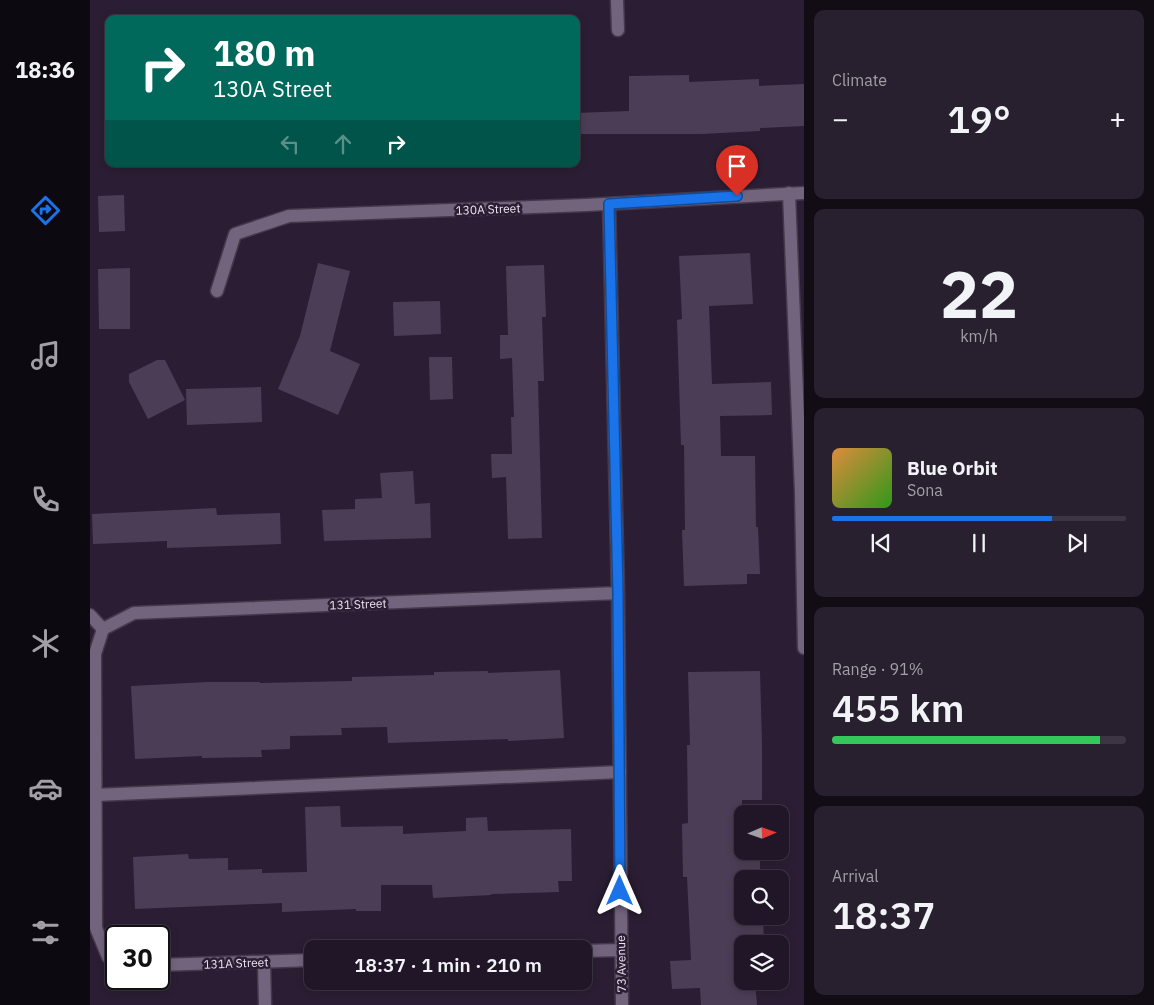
<!DOCTYPE html>
<meta charset="utf-8">
<style>
body{margin:0;font-family:"IBM Plex Sans",sans-serif;background:#281f2f;color:#f1f3f6;height:100vh;display:flex;flex-direction:column;font-size:19px;white-space:nowrap}
*{box-sizing:border-box;margin:0}
p{font-size:16px;color:#a29fa7}
.icon{flex:none;width:28px;height:28px;fill:none;stroke:currentColor;stroke-width:2;stroke-linecap:round;stroke-linejoin:round}
.map{position:relative;flex:1;overflow:hidden}
.sheet{display:flex;flex-direction:column;gap:10px;padding:10px;background:#120c15;width:350px}
.sheet>*{flex:none}
.guide{position:absolute;left:15px;top:15px;width:475px;height:152px;border-radius:10px;box-shadow:0 2px 8px #0003,0 0 0 1px #3d3544;background:#00695c;color:#fff;overflow:hidden}
.needle{width:32px;rotate:88deg}
.tools{position:absolute;left:644px;top:805px;display:grid;gap:10px}
.tools a{display:grid;place-items:center;width:55px;height:55px;border-radius:10px;background:#201627;box-shadow:0 2px 8px #0003,0 0 0 1px #3d3544;font-size:25px}
.speed{position:absolute;left:15px;top:925px;display:flex;gap:10px;font-size:25px;font-weight:700;text-align:center}
.speed>*{display:grid;place-content:center;width:65px;height:65px;border-radius:50%;background:#201627;box-shadow:0 2px 8px #0003,0 0 0 1px #3d3544;line-height:1}
.speed .limit{border:2px solid #111;border-radius:8px;background:#fff;color:#111}
.pin{position:absolute;display:grid;place-items:center;width:42px;height:42px;color:#fff;margin:-51px -21px;border-radius:50% 50% 50% 0;rotate:-45deg;box-shadow:0 0 5px #0007}
.pin .icon{rotate:45deg}
.me{position:absolute;width:55px;margin:-28px;rotate:0deg;stroke-linejoin:round;filter:drop-shadow(0 0 4px #0008)}
.turn{display:flex;align-items:center;gap:18px;height:105px;padding:0 25px;font-size:22px}
.turn .icon{width:65px;height:65px;stroke-width:2.5}
.turn b{display:block;font-size:35px;line-height:42px}
.lanes{display:flex;align-items:center;height:48px;padding:0 25px;background:#0003;justify-content:center;gap:25px;direction:ltr}
.lanes .off{opacity:.35}
.big{font-size:38px;font-weight:600;line-height:1.1}
.sheet .tile{flex:1;display:flex;flex-direction:column;justify-content:center;gap:8px;min-width:0;padding:0 18px;border-radius:10px;background:#281f2f}
.sheet .dial{align-items:center;gap:0}
.dial b{font-size:65px;line-height:1}
.song{display:flex;align-items:center;gap:15px}
.cover{width:60px;height:60px;border-radius:8px;background:linear-gradient(135deg,hsl(30 70% 55%),hsl(110 70% 35%))}
.played{height:5px;border-radius:2px;background:linear-gradient(90deg,#1a73e8 75%,#3d3544 75%)}
.keys{display:flex;justify-content:space-around;direction:ltr}
.heat{display:flex;justify-content:space-between;align-items:center;font-size:28px;direction:ltr}
.charge{height:8px;border-radius:4px;background:linear-gradient(90deg,#34c759 91%,#3d3544 0)}
.trip{position:absolute;left:214px;top:940px;width:288px;height:50px;border-radius:10px;background:#201627;box-shadow:0 2px 8px #0003,0 0 0 1px #3d3544;font-weight:600;line-height:50px;text-align:center}
main{display:flex;flex:1;min-height:0}
.dock{display:flex;flex-direction:column;width:90px;justify-content:space-around;align-items:center;background:#0d0910;color:#a29fa7}
.dock .icon{width:35px;height:35px}
.dock .active{color:#1a73e8}
.dock b{font-size:22px;color:#f1f3f6}
.map>svg:first-child{display:block}
.building{fill:#4b3d55}
.lines{fill:none;stroke-linecap:round;stroke-linejoin:round}
.lane-casing{stroke:#44384a;stroke-width:15}
.street-casing{stroke:#44384a;stroke-width:15}
.lane{stroke:#73647e;stroke-width:12}
.street{stroke:#73647e;stroke-width:12}
.route-casing{stroke:#114b97;stroke-width:12}
.route{stroke:#1a73e8;stroke-width:9}
.labels{text-anchor:middle;dominant-baseline:central;stroke-width:5;stroke-linejoin:round;paint-order:stroke}
.street-label{font-size:12px;fill:#ece4f2;stroke:#2b1e34}
</style>
<main>
<nav class="dock">
<b>18:36</b>
<svg class="icon active" aria-label="directions" viewBox="0 0 24 24"><path d="M12 3l9 9-9 9-9-9zM9 14v-3h6M13 9l2 2-2 2"/></svg>
<svg class="icon" aria-label="music" viewBox="0 0 24 24"><path d="M9 18V5l10-2v13"/><circle cx="6" cy="18" r="3"/><circle cx="16" cy="16" r="3"/></svg>
<svg class="icon" aria-label="phone" viewBox="0 0 24 24"><path d="M5 4h4l2 5-3 2q2 4 5 5l2-3 5 2v4C11 20 4 13 5 4z"/></svg>
<svg class="icon" aria-label="climate" viewBox="0 0 24 24"><path d="M12 3v18M4 7l16 10M4 17L20 7"/></svg>
<svg class="icon" aria-label="car" viewBox="0 0 24 24"><path d="M5 17H2v-5l4-1 3-4h7l3 4 3 1v5h-3M9 17h6M6 11h13"/><circle cx="7" cy="17" r="2"/><circle cx="17" cy="17" r="2"/></svg>
<svg class="icon" aria-label="filters" viewBox="0 0 24 24"><path d="M4 7h16M4 17h16"/><circle cx="9" cy="7" r="2"/><circle cx="15" cy="17" r="2"/></svg>
</nav>
<div class="map">
<svg width="714" height="1005" viewBox="0 0 714 1005">
<rect width="100%" height="100%" fill="#2b1e34"/>
<path class="building" d="M599,75V82L669,79V86L714,84V126L670,128V131L611,134H486V113L539,111V76Z
M34,195L35,231L9,232L8,196Z
M660,253L663,304L619,306L622,384L681,382L682,415L630,416L631,456H665L666,527H668L670,574H657V584L594,586L592,530H595L594,445H591L587,320L592,319L589,256Z
M228,263L260,271L240,351L270,364L248,415L188,389L210,336Z
M454,265L456,317H452L454,381H448L452,538L418,539L416,477L402,478L401,454H422L421,417H424L422,358L410,359V335H418L416,266Z
M40,268V329H9L8,269Z
M350,301L351,334L304,336L303,302Z
M339,357H362L363,399L340,400Z
M67,360H75L95,400L58,419L39,382V374Z
M171,387L172,422L97,425L96,389Z
M323,471L325,504L340,503L341,538L234,541L232,510L265,509V499L292,498L290,473Z
M126,508L127,515L190,513L191,544L77,548V541L3,544L2,514Z
M470,670L474,738L418,741V739L298,743L297,727L251,728L252,735L200,736V749L171,750L172,757L112,758V756L45,759L41,686L117,682H170V683L262,681V677L344,675V672L398,671V673Z
M670,671L672,745V800H652V851H670V876H652V916H673L674,944H652V981H665L667,1005H611L610,988L582,989L580,961L601,960L597,877H593L592,824L598,823L597,745H600L598,672Z
M250,806L251,827L313,826V834L376,831V818L397,817L398,831L481,829L482,881H468L469,892L401,894V895L343,898L342,885H291V911H266V909L192,912V903L45,909L43,857L98,854L99,859L138,858V870L172,869V873L217,872L215,807Z"/>
<g class="lines">
<defs>
<path id="lane" d="M527,0L528,30
M699,193L711,493L714,648
M0,615L13,629
M5,795L530,772"/>
<path id="street" d="M519,204L528,593L532,1005
M127,291L145,234L199,216L496,205L714,193
M492,951L530,950
M26,961L18,957L6,928L5,654L13,629L44,613L528,593
M174,962L175,1005
M69,965L222,960"/>
</defs>
<use href="#lane" class="lane-casing"/>
<use href="#street" class="street-casing"/>
<use href="#lane" class="lane"/>
<use href="#street" class="street"/>
</g>
<g class="lines">
<defs>
<path id="route" d="M530,891L528,593L519,204L647,196"/>
</defs>
<use href="#route" class="route-casing"/>
<use href="#route" class="route"/>
</g>
<g class="labels">
<g class="street-label">
<text transform="translate(398 209) rotate(-2)">130A Street</text>
<text transform="translate(268 604) rotate(-2)">131 Street</text>
<text transform="translate(146 963) rotate(-2)">131A Street</text>
<text transform="translate(531 964) rotate(-91)">73 Avenue</text>
</g>
</g>
</svg>
<div class="tools">
<a><svg class="needle" viewBox="-14 -14 28 28"><path d="M0-13l5 13h-10z" fill="#e53935"/><path d="M0 13l5-13h-10z" fill="#a29fa7"/></svg></a>
<a><svg class="icon" aria-label="search" viewBox="0 0 24 24"><circle cx="10" cy="10" r="6"/><path d="M15 15l6 6"/></svg></a>
<a><svg class="icon" aria-label="layers" viewBox="0 0 24 24"><path d="M12 4l9 5-9 5-9-5zM3 14l9 5 9-5"/></svg></a>
</div>
<div class="speed"><div class="limit">30</div></div>
<div class="pin" style="left:647px;top:196px;background:#d93025"><svg class="icon" aria-label="arrive" viewBox="0 0 24 24"><path d="M6 21V4h12l-3 4 3 4H6"/></svg></div>
<svg class="me" style="left:530px;top:891px" viewBox="-20 -20 40 40"><path d="M0-17L14 15 0 8-14 15z" fill="#1a73e8" stroke="#fff" stroke-width="4"/></svg>
<div class="trip">18:37 · 1 min · 210 m</div>
<div class="guide">
<div class="turn"><svg class="icon" aria-label="right" viewBox="0 0 24 24"><path d="M7 20v-9h11M14 6l5 5-5 5"/></svg><div><b>180 m</b>130A Street</div></div>
<div class="lanes"><svg class="icon off" aria-label="left" viewBox="0 0 24 24"><path d="M17 20v-9H6M10 6l-5 5 5 5"/></svg><svg class="icon off" aria-label="ahead" viewBox="0 0 24 24"><path d="M12 20V5M6 11l6-6 6 6"/></svg><svg class="icon" aria-label="right" viewBox="0 0 24 24"><path d="M7 20v-9h11M14 6l5 5-5 5"/></svg></div>
</div>
</div>
<section class="sheet">
<div class="tile"><p>Climate</p>
<div class="heat"><a>−</a><b class="big">19°</b><a>+</a></div>
</div>
<div class="tile dial"><b>22</b><p>km/h</p></div>
<div class="tile">
<div class="song"><i class="cover"></i><div><b>Blue Orbit</b><p>Sona</p></div></div>
<div class="played"></div>
<div class="keys"><svg class="icon" aria-label="previous" viewBox="0 0 24 24"><path d="M18 5L8 12l10 7zM5 5v14"/></svg><svg class="icon" aria-label="pause" viewBox="0 0 24 24"><path d="M8 5v14M16 5v14"/></svg><svg class="icon" aria-label="next" viewBox="0 0 24 24"><path d="M6 5l10 7-10 7zM19 5v14"/></svg></div>
</div>
<div class="tile"><p>Range · 91%</p><b class="big">455 km</b><div class="charge"></div></div>
<div class="tile"><p>Arrival</p><b class="big">18:37</b></div>
</section>
</main>
